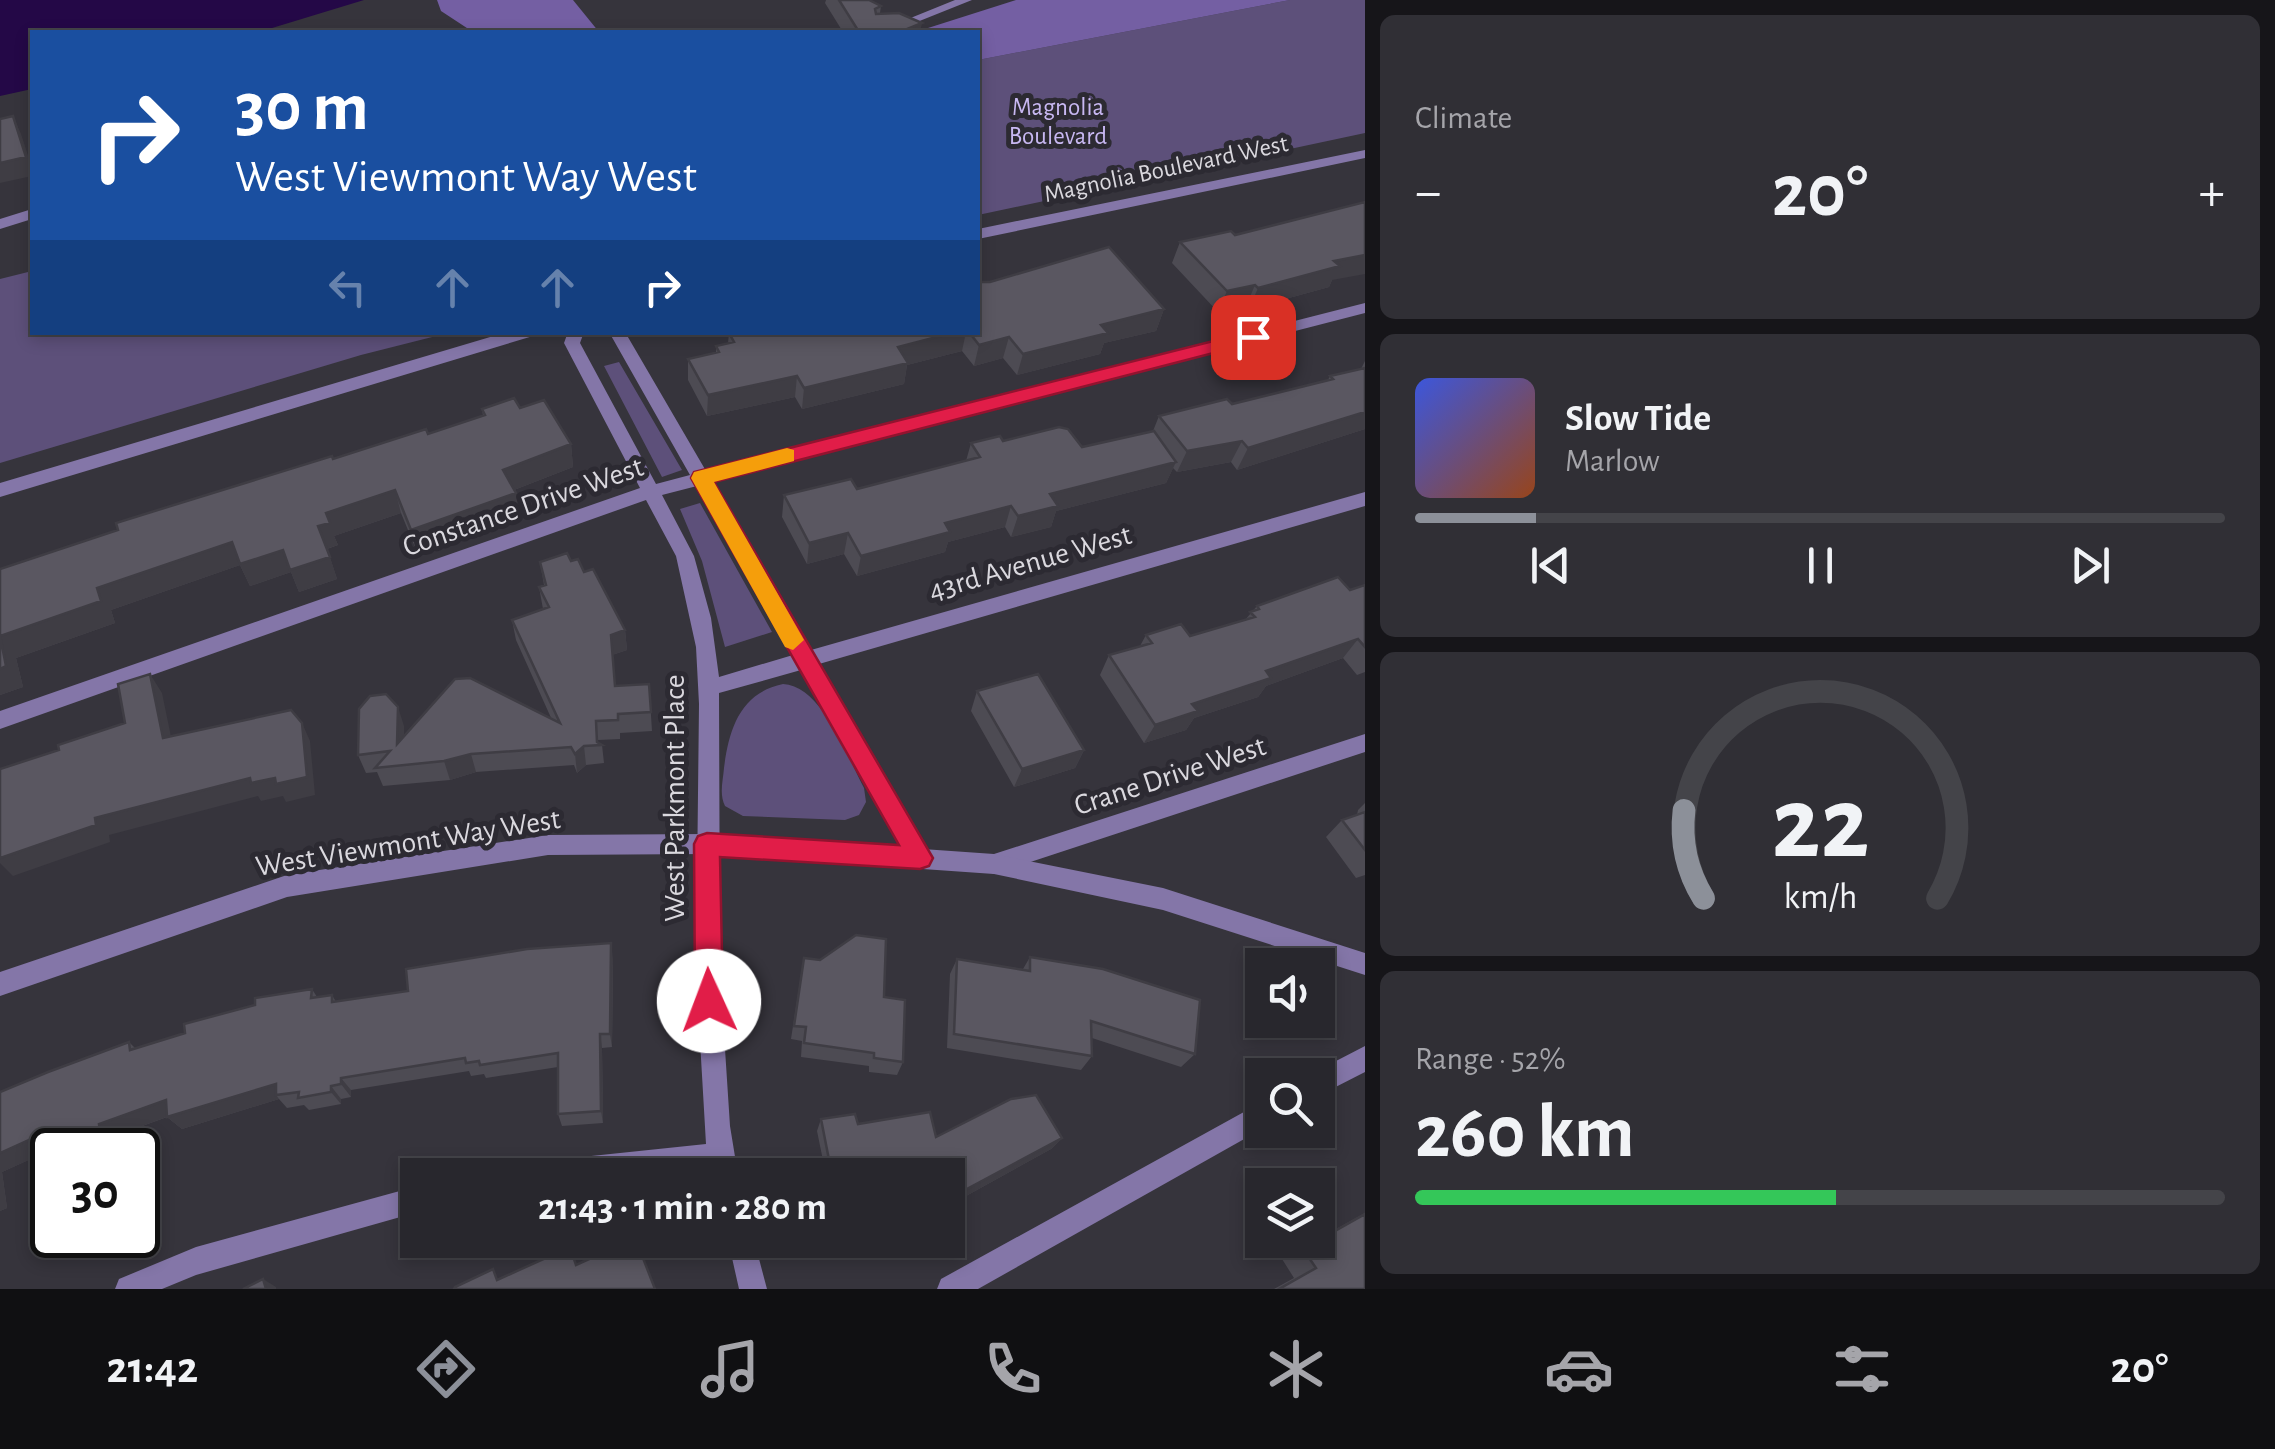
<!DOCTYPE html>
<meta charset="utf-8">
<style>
body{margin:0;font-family:"Alegreya Sans",sans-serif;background:#302f35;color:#f1f3f6;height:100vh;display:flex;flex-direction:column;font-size:38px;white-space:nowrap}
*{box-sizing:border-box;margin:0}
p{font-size:32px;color:#a5a5aa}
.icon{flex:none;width:55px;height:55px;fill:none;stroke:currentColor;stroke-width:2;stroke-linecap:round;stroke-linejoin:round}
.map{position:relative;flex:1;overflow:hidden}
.drawer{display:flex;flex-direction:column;gap:15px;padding:15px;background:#161519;width:910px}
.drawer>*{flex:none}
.banner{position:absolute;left:30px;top:30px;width:950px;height:305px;border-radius:0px;box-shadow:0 5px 15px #0003,0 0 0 2px #444449;background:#1a4fa0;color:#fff;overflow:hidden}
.controls{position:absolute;left:1245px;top:948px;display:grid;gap:20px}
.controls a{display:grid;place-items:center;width:90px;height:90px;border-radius:0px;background:#28272d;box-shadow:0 5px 15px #0003,0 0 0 2px #444449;font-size:50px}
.speed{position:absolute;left:30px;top:1128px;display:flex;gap:20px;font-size:50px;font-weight:700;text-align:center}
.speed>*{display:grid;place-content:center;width:130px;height:130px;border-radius:50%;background:#28272d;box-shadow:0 5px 15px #0003,0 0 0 2px #444449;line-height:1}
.speed .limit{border:5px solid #111;border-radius:15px;background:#fff;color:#111}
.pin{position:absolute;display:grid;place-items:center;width:85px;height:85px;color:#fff;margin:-42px;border-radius:20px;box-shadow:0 5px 15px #0006}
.me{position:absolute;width:110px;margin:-55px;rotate:358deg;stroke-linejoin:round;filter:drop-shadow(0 0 8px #0008)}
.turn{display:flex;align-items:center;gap:35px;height:210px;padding:0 40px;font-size:45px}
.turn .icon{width:130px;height:130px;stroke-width:2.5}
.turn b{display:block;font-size:70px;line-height:85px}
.lanes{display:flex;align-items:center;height:95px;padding:0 40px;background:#0003;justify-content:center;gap:50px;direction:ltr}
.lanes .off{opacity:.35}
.big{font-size:75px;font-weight:700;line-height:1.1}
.drawer .widget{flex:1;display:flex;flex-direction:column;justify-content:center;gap:15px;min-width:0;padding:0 35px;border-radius:15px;background:#302f35}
.drawer .dial{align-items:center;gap:0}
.dial svg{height:260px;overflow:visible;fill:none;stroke:#444449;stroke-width:7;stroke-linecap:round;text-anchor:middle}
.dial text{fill:#f1f3f6;stroke:none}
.song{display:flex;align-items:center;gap:30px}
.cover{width:120px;height:120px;border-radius:15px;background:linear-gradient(135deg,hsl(230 70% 55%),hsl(20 70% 35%))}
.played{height:10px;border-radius:5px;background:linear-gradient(90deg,#8c9099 15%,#444449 15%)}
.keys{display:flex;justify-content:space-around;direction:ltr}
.heat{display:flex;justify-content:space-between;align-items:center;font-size:55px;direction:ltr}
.charge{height:15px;border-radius:8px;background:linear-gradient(90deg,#34c759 52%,#444449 0)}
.trip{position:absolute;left:400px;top:1158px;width:565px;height:100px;border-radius:0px;background:#28272d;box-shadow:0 5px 15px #0003,0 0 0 2px #444449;font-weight:700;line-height:100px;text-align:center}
.tabs{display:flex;height:160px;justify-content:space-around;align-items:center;background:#101012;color:#a5a5aa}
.tabs .icon{width:70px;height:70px}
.tabs .on{color:#8c9099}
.tabs b{font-size:45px;color:#f1f3f6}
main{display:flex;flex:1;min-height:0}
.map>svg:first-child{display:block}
.green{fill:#5d507a}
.forest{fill:#745fa3}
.water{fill:#240847}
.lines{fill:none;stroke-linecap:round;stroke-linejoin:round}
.minor{fill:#8476a8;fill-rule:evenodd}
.tertiary{fill:#8476a8;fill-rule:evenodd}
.wall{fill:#4d4b53}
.shaded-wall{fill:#3f3d44}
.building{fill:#5a5761;stroke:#3f3d44;stroke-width:2.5}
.route{fill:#e11d48;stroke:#92132f;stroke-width:2.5}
.slow{fill:#f59e0b}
.labels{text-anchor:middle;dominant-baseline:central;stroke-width:10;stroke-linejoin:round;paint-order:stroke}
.far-park-label{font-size:25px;fill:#c8b8f2;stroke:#2c2a32}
.far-street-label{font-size:25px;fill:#dad8de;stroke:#2c2a32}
.street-label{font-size:30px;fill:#dad8de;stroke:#2c2a32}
</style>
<main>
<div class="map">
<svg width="1365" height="1289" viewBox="0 0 1365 1289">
<rect width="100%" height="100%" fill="#36343c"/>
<path class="green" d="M1290,0H1365V133L978,215V60Z
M32,271V332L448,333L361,355L0,463V279Z
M619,362L682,470L662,477L604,366Z
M700,503L772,632L725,647L702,561L680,509Z
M783,684C822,686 847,756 864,788L866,802L859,815L845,820L743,816L725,806C719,794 723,781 724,768C729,729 740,693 783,684Z"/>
<path class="forest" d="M437,0H573L599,32H473L441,11Z
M1016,0H1290L978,60V32H937L928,28Z"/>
<path class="water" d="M0,0H364L259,32H32V89L0,96Z"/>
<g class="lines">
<path class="minor" d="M955,0H972L892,32H876Z
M32,209V219L0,229V219Z
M1365,303V313L713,482L811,650L1365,492V506L819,664L928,851L931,858L928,865L920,868L912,865L801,670L719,693L720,972L730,1126L738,1175H712L711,1170L662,1175H521L525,1166L534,1162L706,1144L696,972L699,704L696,647L676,556L646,500L0,729V711L640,488L564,343L568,332H584L580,343L656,484L690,475L609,332H625L706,471ZM697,486L793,655L719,677L711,618L694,556L662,495Z
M1365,734V752L994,874L986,871L983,864L986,857L994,854Z
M1365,1046V1072L1318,1096V1075H1309Z
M1262,1102V1129L978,1289H937L941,1279Z
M418,1186V1212L196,1275L162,1289H115L119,1279L196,1247Z
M728,1240H754L767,1289H739Z"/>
<path class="tertiary" d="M1365,150V158L978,239V229Z
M507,332H535L533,336L0,497V483Z
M707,834L994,854L1163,888L1365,953V975L1163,910L994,874L707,854L548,855L287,897L0,996V972L287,875L548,835Z"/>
</g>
<path class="wall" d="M826,0H869L881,6L880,13L920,32H843L825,3Z
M1235,235L1332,280L1329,287L1249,309L1246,306L1218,312L1172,263L1180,242Z
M1164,309L1156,331L1104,343L1100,354L1017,375L1003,358L974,366L962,351L907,365L904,384L802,409L795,397L707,416L688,380V359L716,352V346L728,343L729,333L733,332H978Z
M1365,361V429L1237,470L1231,462L1177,472L1173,468L1166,483L1056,511L1051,527L1011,537L1005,527L948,542L945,552L857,576L844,554L807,564L782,517L784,495L857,489L966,461L971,443L1003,441L1082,447L1153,431L1159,416L1232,404L1328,380L1330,376L1361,369Z
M520,408L571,444L573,467L514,490L519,516L417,552L401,513L334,536L338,545L327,549L337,579L299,592L291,572L250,586L240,565L111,610L115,623L16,658L23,687L0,695V569L333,459L428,434L483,416L482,409Z
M571,561L584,572L625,630L627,650L612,655L615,686L649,684L652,731L620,733V739L598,740V743L602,745L604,763L586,765L577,773L574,765L476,772L450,780L383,786L377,772L366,773L358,755L404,726V736L552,720L516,640L512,620L543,609L539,587L544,585L540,562Z
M1365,585V672L1357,675L1343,658L1266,686L1258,697L1194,718L1186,730L1144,743L1100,675L1109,655L1140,646L1146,635L1190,636L1245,620L1257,606L1350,590Z
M977,691L1084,750L1075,768L1014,787L971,711Z
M1365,803V875L1356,878L1326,837L1342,820L1357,815L1358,810Z
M1030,957L1195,1054L1181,1067L1092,1038V1056L1081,1070L947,1048L950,974L957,959L1023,969Z
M613,959L612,1047L602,1048L603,1123L562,1126L558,1114V1067L486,1078L484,1074L471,1076L469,1071L351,1090V1097L341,1099V1104L309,1110L304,1105L287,1108L279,1099L182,1129L167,1117L115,1136L55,1148L2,1172L7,1208L0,1211V1092L129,1042L135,1048L185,1033L312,989L317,997L332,995L336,1002Z
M801,974L884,997L903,1062L897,1075L869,1072V1066L801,1057L802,1041L791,1039Z
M821,1119L858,1124L936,1137L1062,1138L1051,1149L948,1206V1175H826L817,1131Z
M1365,1213V1289H1274L1294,1278L1282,1259Z"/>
<path class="shaded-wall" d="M922,23L920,32H900Z
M13,116L21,134L32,168V176L0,183V163Z
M1365,255V274L1332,280L1329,287L1249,309L1258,288L1334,261Z
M1255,285L1246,306L1218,312L1227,291Z
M1164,309L1156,331L1104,343L1100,354L1017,375L1023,354L1101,325Z
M956,332H966L962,351L907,365L904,384L802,409L804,388L898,347Z
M1009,337L1003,358L974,366L979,345Z
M797,376L795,397L707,416L708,395Z
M1365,412V429L1237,470L1248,448Z
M1242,441L1231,462L1177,472L1187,451Z
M571,444L573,467L506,493L503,470Z
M1176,462L1166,483L1056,511L1051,527L1011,537L1018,516L1050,494Z
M395,490L401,513L334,536L338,545L326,549L318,526L326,513Z
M516,493L519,516L417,552L411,530Z
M1011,506L1005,527L948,542L945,552L857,576L861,556L945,523Z
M848,533L844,554L807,564L809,543Z
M232,542L330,557L337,579L299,592L291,572L250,586L240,565L111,610L115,623L16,658L23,687L0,695V636L97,588Z
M625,630L627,650L612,655L611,635Z
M1358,639L1343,658L1266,686L1258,697L1194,718L1186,730L1144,743L1155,725L1192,704L1266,671Z
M150,674L162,693L175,756L163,738Z
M398,707L404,726V762L397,744Z
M302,723L310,741L315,795L286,802L283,796L261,801L258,796L109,835L110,842L13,876L0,863V844L95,818Z
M584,746L586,765L577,773L575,754Z
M1084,750L1075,768L1014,787L1022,769Z
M471,754L476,772L450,780L444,761Z
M611,943L613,959L612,1047L610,1034Z
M600,1034L602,1048L603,1123L601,1111Z
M341,1078L351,1090V1097L341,1084Z
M276,1084V1095L279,1099L182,1129L167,1117Z
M331,1086L341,1099V1104L331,1092Z
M166,1100L180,1112L115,1136L117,1150H74L99,1124Z
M53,1129L71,1141L2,1172L7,1208L0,1211V1153Z
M1062,1138L1051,1149L948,1206V1202L950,1198Z
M263,1279L276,1287V1289H266Z"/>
<path class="building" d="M839,0H869L881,6L875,9L876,14L899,13L922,23L900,32H859Z
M13,116L26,157L0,163V119Z
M1365,202V255L1334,261L1340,266L1258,288L1255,285L1227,291L1180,242L1231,231L1235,235Z
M1109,247L1164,309L1101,325L1108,333L1023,354L1009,337L979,345L969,332H978V282H990Z
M733,332H956L898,347L908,363L804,388L797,376L708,395L688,359L719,352L716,346L734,342L729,333Z
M1365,368V412L1248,448L1242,441L1187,451L1159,416L1227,399L1232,404L1333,379L1330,376Z
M514,398L520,408L544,400L571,444L503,470L516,493L411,530L395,490L326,513L330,523L318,526L330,557L290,570L283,550L240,564L232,542L97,588L101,601L0,636L6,666L0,669V569L118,530L116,523L332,456L333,459L426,429L428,434L485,415L482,409Z
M1059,427L1068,429L1082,447L1154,431L1176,462L1050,494L1058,506L1018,516L1011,506L945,523L950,532L861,556L848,533L809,543L784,495L851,479L857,489L980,457L971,443L1000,436L1003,441Z
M567,553L571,561L578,559L584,572L593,569L625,630L611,635L615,686L649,684L651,712L618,714V720L596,721L597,742L602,745L584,746L575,754L571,747L471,754L444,761L375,768L390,751L358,755L359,709L370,696L386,694L398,707L397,744L455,679L470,678L560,723L512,620L549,607L539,587L546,585L540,562Z
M1338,577L1350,590L1365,585V647L1358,639L1266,671L1271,678L1192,704L1198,711L1155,725L1109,655L1152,643L1146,635L1181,624L1190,636L1255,617L1250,612L1259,609L1257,606Z
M150,674L163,738L291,710L302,723L307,777L276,784L275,778L251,783L250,778L95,818L96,825L0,858V769L59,750L58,745L125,723L118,684Z
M1038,674L1084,750L1022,769L977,691Z
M1365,812V850L1342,820Z
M856,935L886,939L884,997L905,1000L903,1062L874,1058V1053L804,1043L806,1027L794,1026L804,958L820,960Z
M611,943L610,1034H600L601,1111L558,1114V1053L480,1065L479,1061L466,1063L465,1058L341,1078V1084L331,1086V1092L298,1098L299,1092L276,1095V1084L167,1117L166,1100L99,1124L101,1140L74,1150H55L53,1129L0,1153V1092L48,1072L129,1042L130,1050L185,1033L184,1024L255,1005V998L312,989L311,998L332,995V1002L408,991L406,969L527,949Z
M1030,957L1103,969L1200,1000L1195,1054L1091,1021L1092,1056L954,1034L957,959L1030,971Z
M1036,1095L1062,1138L950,1198L948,1199V1175H832L821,1119L855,1114L858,1124L930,1112L936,1137L1011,1099Z
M1365,1214V1289H1279L1316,1268L1303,1249Z
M631,1240H636L655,1289H454L455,1287L493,1269L497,1280L570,1247L576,1265Z
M263,1279L266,1289H243Z"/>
<path class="route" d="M1253,331L1260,333V341L714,482L933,858L929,866L920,869L720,857L723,1001L718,1011L709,1014L699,1011L695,1001L694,844L698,836L707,833L899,845L691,478L694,472Z"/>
<path class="slow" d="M787,448L794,450V461L714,482L804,640L793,650L785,647L691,478L694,472Z"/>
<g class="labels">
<g class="far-park-label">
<text x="1058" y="107">Magnolia<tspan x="1058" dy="29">Boulevard</tspan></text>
</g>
<g class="far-street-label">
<text transform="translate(1166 169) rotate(-12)">Magnolia Boulevard West</text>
</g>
<g class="street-label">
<text transform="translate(523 507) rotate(-19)">Constance Drive West</text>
<text transform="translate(1030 563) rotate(-16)">43rd Avenue West</text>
<text transform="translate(1170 776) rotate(-18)">Crane Drive West</text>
<text transform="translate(675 798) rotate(-90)">West Parkmont Place</text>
<text transform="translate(408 843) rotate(-9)">West Viewmont Way West</text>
</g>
</g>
</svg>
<div class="controls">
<a><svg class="icon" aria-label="sound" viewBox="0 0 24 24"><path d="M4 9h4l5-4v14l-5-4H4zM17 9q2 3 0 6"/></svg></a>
<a><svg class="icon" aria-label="search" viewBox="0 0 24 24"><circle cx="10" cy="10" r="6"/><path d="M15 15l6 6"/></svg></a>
<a><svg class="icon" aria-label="layers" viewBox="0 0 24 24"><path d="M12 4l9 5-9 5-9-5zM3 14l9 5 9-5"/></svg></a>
</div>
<div class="speed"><div class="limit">30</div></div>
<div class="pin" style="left:1253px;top:337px;background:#d93025"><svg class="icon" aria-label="arrive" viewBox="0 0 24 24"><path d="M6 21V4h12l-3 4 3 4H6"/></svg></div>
<svg class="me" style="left:709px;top:1001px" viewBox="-20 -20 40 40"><circle r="19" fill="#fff"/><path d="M0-13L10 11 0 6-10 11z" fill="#e11d48"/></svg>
<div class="trip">21:43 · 1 min · 280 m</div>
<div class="banner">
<div class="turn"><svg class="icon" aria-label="right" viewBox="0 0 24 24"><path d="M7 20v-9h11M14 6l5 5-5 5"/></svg><div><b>30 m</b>West Viewmont Way West</div></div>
<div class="lanes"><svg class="icon off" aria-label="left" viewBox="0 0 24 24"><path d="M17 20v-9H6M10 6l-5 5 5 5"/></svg><svg class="icon off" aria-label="ahead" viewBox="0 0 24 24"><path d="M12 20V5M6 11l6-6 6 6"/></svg><svg class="icon off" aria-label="ahead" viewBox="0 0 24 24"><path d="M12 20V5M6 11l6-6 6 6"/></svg><svg class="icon" aria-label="right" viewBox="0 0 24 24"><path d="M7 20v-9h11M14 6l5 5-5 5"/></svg></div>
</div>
</div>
<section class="drawer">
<div class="widget"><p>Climate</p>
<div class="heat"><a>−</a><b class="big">20°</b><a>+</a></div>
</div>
<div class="widget">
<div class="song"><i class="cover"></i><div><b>Slow Tide</b><p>Marlow</p></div></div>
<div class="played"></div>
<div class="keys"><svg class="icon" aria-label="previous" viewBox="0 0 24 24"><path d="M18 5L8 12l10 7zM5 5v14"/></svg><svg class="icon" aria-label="pause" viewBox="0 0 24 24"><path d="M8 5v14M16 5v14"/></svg><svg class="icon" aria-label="next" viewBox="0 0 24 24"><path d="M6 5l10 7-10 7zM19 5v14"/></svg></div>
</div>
<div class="widget dial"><svg viewBox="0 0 100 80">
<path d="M14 69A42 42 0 1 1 86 69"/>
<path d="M14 69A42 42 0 0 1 8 42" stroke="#8c9099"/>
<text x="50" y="56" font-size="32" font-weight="700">22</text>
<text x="50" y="72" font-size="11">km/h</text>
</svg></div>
<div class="widget"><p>Range · 52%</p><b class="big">260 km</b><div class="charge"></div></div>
</section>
</main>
<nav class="tabs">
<b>21:42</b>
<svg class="icon on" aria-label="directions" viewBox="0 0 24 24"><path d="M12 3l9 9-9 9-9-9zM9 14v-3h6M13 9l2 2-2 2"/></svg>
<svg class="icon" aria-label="music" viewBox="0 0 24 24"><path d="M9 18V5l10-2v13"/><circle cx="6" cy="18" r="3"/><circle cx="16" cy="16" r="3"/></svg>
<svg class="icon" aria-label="phone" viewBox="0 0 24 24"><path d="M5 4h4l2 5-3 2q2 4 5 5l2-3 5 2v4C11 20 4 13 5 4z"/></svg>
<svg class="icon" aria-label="climate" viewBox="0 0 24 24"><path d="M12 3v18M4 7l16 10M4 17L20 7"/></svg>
<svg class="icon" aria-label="car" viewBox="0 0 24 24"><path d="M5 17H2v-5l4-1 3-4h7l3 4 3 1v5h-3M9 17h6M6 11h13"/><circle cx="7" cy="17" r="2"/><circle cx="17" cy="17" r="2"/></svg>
<svg class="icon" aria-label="filters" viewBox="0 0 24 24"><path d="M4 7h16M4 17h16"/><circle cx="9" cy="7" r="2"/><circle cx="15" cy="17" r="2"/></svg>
<b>20°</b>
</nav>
